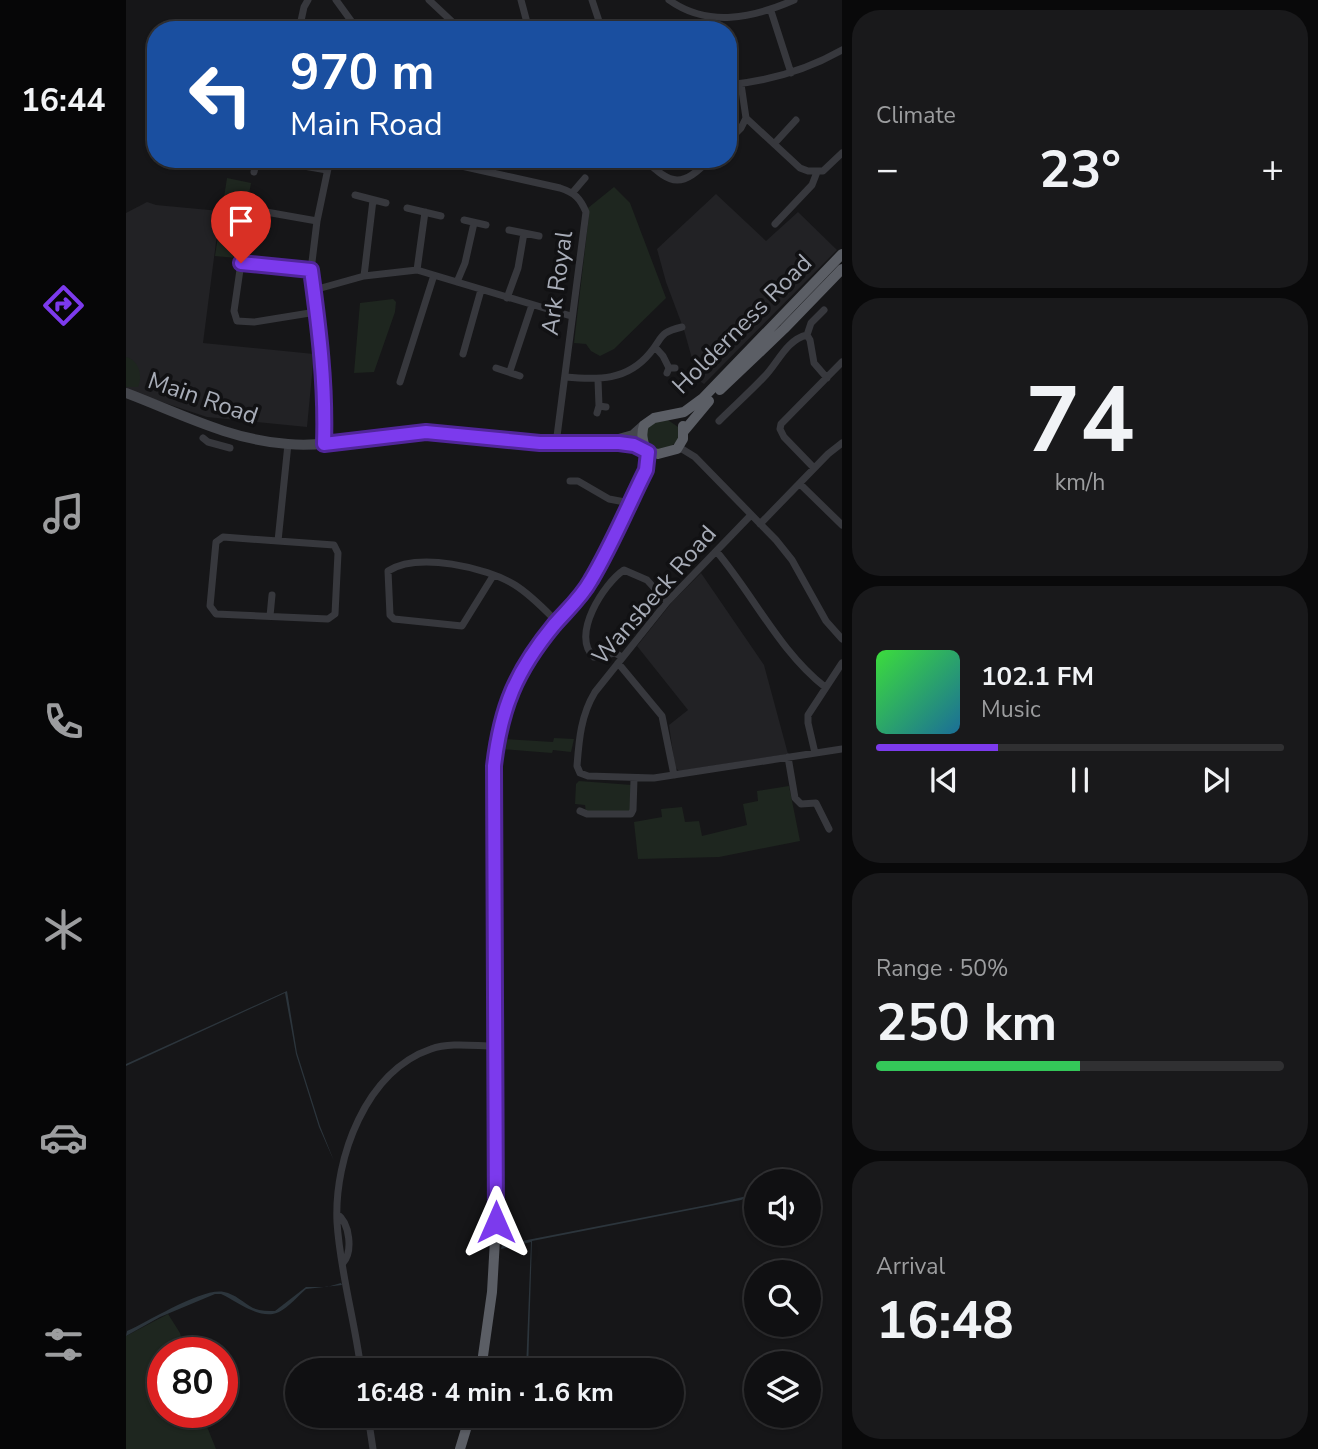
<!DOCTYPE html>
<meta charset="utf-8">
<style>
body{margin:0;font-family:"Nunito Sans",sans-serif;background:#19191b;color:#f1f3f6;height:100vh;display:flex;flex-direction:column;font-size:26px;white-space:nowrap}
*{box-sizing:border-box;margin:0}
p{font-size:23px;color:#9c9d9f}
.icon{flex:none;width:38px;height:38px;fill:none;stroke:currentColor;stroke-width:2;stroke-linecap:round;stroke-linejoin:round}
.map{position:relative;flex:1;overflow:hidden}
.drawer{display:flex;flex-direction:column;gap:10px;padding:10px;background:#09090a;width:476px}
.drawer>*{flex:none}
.banner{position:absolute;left:21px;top:21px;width:590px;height:147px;border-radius:28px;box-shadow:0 2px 5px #0004,0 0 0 2px #303032;background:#1a4fa0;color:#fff;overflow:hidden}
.fabs{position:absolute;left:618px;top:1169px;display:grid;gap:14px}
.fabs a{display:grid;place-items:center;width:77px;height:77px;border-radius:50%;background:#101012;box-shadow:0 2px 5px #0004,0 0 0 2px #303032;font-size:35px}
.speed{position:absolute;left:21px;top:1337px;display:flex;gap:14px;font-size:35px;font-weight:700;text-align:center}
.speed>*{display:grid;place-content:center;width:91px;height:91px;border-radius:50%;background:#101012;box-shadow:0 2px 5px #0004,0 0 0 2px #303032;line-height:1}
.speed .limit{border:10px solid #d22;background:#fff;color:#111}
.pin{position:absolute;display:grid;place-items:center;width:60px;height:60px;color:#fff;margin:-72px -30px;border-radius:50% 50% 50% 0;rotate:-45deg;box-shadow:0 0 7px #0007}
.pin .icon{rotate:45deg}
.me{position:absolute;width:77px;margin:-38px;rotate:0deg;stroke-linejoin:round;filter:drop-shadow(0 0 5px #0008)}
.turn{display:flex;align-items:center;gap:24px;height:147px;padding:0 28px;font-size:32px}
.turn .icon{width:91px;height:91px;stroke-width:2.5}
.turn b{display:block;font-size:49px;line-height:60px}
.big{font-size:52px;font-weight:700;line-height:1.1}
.drawer .widget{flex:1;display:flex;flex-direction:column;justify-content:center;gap:10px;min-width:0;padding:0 24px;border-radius:28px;background:#19191b}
.drawer .dial{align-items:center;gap:0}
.dial b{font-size:91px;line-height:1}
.song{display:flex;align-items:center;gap:21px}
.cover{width:84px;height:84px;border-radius:10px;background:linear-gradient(135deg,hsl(120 70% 55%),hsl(200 70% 35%))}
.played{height:7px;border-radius:4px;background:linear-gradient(90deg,#7c3aed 30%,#303032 30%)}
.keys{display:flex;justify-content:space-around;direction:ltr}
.heat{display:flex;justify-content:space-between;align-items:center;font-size:38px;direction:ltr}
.charge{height:10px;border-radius:5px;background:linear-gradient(90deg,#34c759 50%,#303032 0)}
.trip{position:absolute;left:159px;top:1358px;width:399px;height:70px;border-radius:35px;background:#101012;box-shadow:0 2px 5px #0004,0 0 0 2px #303032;font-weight:700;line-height:70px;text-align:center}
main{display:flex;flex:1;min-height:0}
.tabs{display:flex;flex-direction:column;width:126px;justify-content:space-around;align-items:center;background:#060607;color:#9c9d9f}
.tabs .icon{width:49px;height:49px}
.tabs .selected{color:#7c3aed}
.tabs b{font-size:32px;color:#f1f3f6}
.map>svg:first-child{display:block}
.built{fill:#222225}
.green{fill:#1e261f}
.water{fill:#2c353c}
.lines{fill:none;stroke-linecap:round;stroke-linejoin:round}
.minor{stroke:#37383d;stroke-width:7}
.secondary{stroke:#45474d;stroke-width:10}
.trunk{stroke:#5b5e65;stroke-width:10}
.route-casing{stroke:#51269a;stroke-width:18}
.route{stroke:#7c3aed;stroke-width:12}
.labels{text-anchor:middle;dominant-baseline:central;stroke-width:7;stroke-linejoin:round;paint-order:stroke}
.street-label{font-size:24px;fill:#a8adb8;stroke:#111113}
</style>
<main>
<nav class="tabs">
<b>16:44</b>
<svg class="icon selected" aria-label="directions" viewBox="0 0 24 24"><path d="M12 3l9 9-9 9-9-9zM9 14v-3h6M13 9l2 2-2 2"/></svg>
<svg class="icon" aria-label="music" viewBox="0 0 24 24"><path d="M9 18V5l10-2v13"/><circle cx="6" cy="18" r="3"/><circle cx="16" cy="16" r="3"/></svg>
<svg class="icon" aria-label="phone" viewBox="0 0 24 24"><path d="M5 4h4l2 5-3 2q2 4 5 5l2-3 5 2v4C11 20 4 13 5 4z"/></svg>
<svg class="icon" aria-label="climate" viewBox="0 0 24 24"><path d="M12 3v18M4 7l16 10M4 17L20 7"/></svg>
<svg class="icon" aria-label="car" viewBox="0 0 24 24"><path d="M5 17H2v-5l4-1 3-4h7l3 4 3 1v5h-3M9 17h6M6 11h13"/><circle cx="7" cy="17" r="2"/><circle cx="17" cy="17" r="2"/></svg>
<svg class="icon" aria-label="filters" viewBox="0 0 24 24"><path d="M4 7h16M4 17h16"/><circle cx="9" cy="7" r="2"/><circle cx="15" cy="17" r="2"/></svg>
</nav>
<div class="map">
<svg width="716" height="1449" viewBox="0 0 716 1449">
<rect width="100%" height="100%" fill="#161618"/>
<path class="built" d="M590,194L640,241L672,212L711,250L578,384L572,380L558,330L540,282L531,249Z
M21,202L30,205L94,211L77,343L188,354L181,427L81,417L0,390V213Z
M575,573L638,665L662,754L553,771L549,767L543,725L562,710L511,646L546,602Z"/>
<path class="green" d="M101,178L125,183L111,258L89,256Z
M488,187L504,203L540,298L488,349L474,356L465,351L460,344L448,343L463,215L462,208Z
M267,299L270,302L269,312L248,372L228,373L234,303Z
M0,357C13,360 17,376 12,387H0Z
M542,420L552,427L553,440C542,449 536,452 522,447L518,432L526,423Z
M428,738L448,739L445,752L427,750L426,753L374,749L377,739L427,742Z
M453,781L506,785L505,809L503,811L460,812L459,805L449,804L450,784Z
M663,786L674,841L593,857L512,859L508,822L536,817L535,809L556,807L559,822L573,821L576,836L621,825L617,804L632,801L631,791Z
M42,1314L54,1333L59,1353H37V1412H75L90,1449H0V1336Z"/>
<path class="water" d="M161,991L171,1053L194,1126L208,1161L193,1127L170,1054L159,993L0,1066V1064Z
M630,1194L615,1200L406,1241L402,1370H400L405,1242L375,1249L376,1245L586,1204Z
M215,1283L216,1285L180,1289C172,1296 163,1307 153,1312C134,1321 111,1301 95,1294H89L34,1317L0,1336L1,1331C22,1322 77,1287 98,1292C109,1294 118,1303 127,1308C134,1311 142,1311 149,1311L180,1287H201Z"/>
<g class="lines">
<path class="minor" d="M210,0L226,22L228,30
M303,0L335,30
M395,0L403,30
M466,0L473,21L479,30
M543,0C582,28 627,18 668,0
M645,11L665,73
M173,30L178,7L182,0
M615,84L620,118L674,168L682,171H697L716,153
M602,85C642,81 681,70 716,50
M602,141L615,128L620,118
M648,144L670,120
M137,159L201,170
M304,159L434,188C449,193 454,198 460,212L430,444
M518,159C546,186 556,188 584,159
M353,170L355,159
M128,172L131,159
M447,192L459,178
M229,195L260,203
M281,208L315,216
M123,209L191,221
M121,214L124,202
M338,220L360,225
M649,224L686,185L691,172
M383,230L413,236
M116,256L108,311L111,321L128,322L190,312
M115,263L185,270
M291,270L299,212
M238,276L247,200
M331,282L339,263L348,223
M188,290L238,276L291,270L445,316
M381,298L392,268L398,233
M698,310L685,323L681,335L684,340L688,363L701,378
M529,347L537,356L543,368
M337,354L355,290
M370,368L394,376
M384,371L406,305
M541,373L543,368H549
M439,377C472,380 501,381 524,353C538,336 532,333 556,327
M472,380L473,406
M274,382L308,275
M471,413L473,406L480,407
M593,421C608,406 624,392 638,377C652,363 660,340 681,335
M77,438L82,442L104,448
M198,444L199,404L196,359L185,270L191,221L204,159
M549,450L556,449L569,457L650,540L666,560L700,621L716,639
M688,468L658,437L654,429L655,424L716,362
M444,481H452L483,499L504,503
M674,484L716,525
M625,515L541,602L469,692C455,715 453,739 451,766L454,773L462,776L528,778L716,749
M634,524L702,454L716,443
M152,541L97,537L90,542L84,606L90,614L202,619L209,614L212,553L208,545L152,541L162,444
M591,552C628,596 654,652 699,687
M367,576L336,626L268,619L264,615L262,571C292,552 360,567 389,585C405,595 418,609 431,622
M144,616L146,595
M496,657L489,653L468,657C444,636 478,583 498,570L521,580L541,602
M492,663L536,716L548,775
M689,753L682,723V715L716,663
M662,757L669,798L675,804L690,803L703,829
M454,811L461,814H505L507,810L508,779
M211,1214C224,1223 227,1252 217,1263
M235,1370C229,1321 214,1272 211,1222C208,1158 240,1071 305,1049C324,1042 349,1046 369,1046
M242,1416L247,1449"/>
<path class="secondary" d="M0,393C53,413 104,440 162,444C209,448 253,432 299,432C344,431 387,443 432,444C461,445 494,438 521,451
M489,440L507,435L517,426"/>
<path class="trunk" d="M594,390L658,329L716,269
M558,431L583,401
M521,451L532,454L551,449L557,439V426
M355,1370L366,1292L370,1222L368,766L383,695L402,657L452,600L465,581L520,470C525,449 512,443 518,425L528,418L558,412L577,398L716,254
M334,1449L344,1416"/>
</g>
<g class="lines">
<defs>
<path id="route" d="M115,263L185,270C193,328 200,385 198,444L300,432L414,443H493L508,445L522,452L520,470C502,506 486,545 465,580C455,598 441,610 428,625C390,671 375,707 368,766L370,1222"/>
</defs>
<use href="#route" class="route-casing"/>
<use href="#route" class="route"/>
</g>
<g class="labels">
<g class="street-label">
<text transform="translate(431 283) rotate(-82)">Ark Royal</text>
<text transform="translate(616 324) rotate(-45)">Holderness Road</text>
<text transform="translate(77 398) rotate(19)">Main Road</text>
<text transform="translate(528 595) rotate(-49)">Wansbeck Road</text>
</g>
</g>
</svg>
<div class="fabs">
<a><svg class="icon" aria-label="sound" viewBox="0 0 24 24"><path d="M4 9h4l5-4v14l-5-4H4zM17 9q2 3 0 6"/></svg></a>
<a><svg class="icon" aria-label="search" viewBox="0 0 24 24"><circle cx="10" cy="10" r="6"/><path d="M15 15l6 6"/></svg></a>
<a><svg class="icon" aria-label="layers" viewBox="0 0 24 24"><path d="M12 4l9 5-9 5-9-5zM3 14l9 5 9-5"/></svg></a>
</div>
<div class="speed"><div class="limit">80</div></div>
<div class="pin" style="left:115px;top:263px;background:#d93025"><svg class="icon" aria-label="arrive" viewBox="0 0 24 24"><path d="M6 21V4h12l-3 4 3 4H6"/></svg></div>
<svg class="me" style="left:370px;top:1222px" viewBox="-20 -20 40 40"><path d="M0-17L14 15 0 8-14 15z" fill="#7c3aed" stroke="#fff" stroke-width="4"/></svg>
<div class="trip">16:48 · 4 min · 1.6 km</div>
<div class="banner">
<div class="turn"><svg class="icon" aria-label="left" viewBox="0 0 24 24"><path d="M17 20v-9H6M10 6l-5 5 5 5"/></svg><div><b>970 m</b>Main Road</div></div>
</div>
</div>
<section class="drawer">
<div class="widget"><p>Climate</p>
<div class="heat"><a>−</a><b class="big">23°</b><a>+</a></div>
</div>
<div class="widget dial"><b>74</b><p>km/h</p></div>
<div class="widget">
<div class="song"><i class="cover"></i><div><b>102.1 FM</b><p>Music</p></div></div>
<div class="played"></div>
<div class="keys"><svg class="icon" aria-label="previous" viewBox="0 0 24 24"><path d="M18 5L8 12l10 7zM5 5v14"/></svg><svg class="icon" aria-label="pause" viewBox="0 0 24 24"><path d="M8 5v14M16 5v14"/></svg><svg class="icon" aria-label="next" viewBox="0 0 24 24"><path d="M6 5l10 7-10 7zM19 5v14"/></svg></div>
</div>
<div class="widget"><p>Range · 50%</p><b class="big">250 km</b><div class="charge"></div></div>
<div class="widget"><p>Arrival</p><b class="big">16:48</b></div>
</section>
</main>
